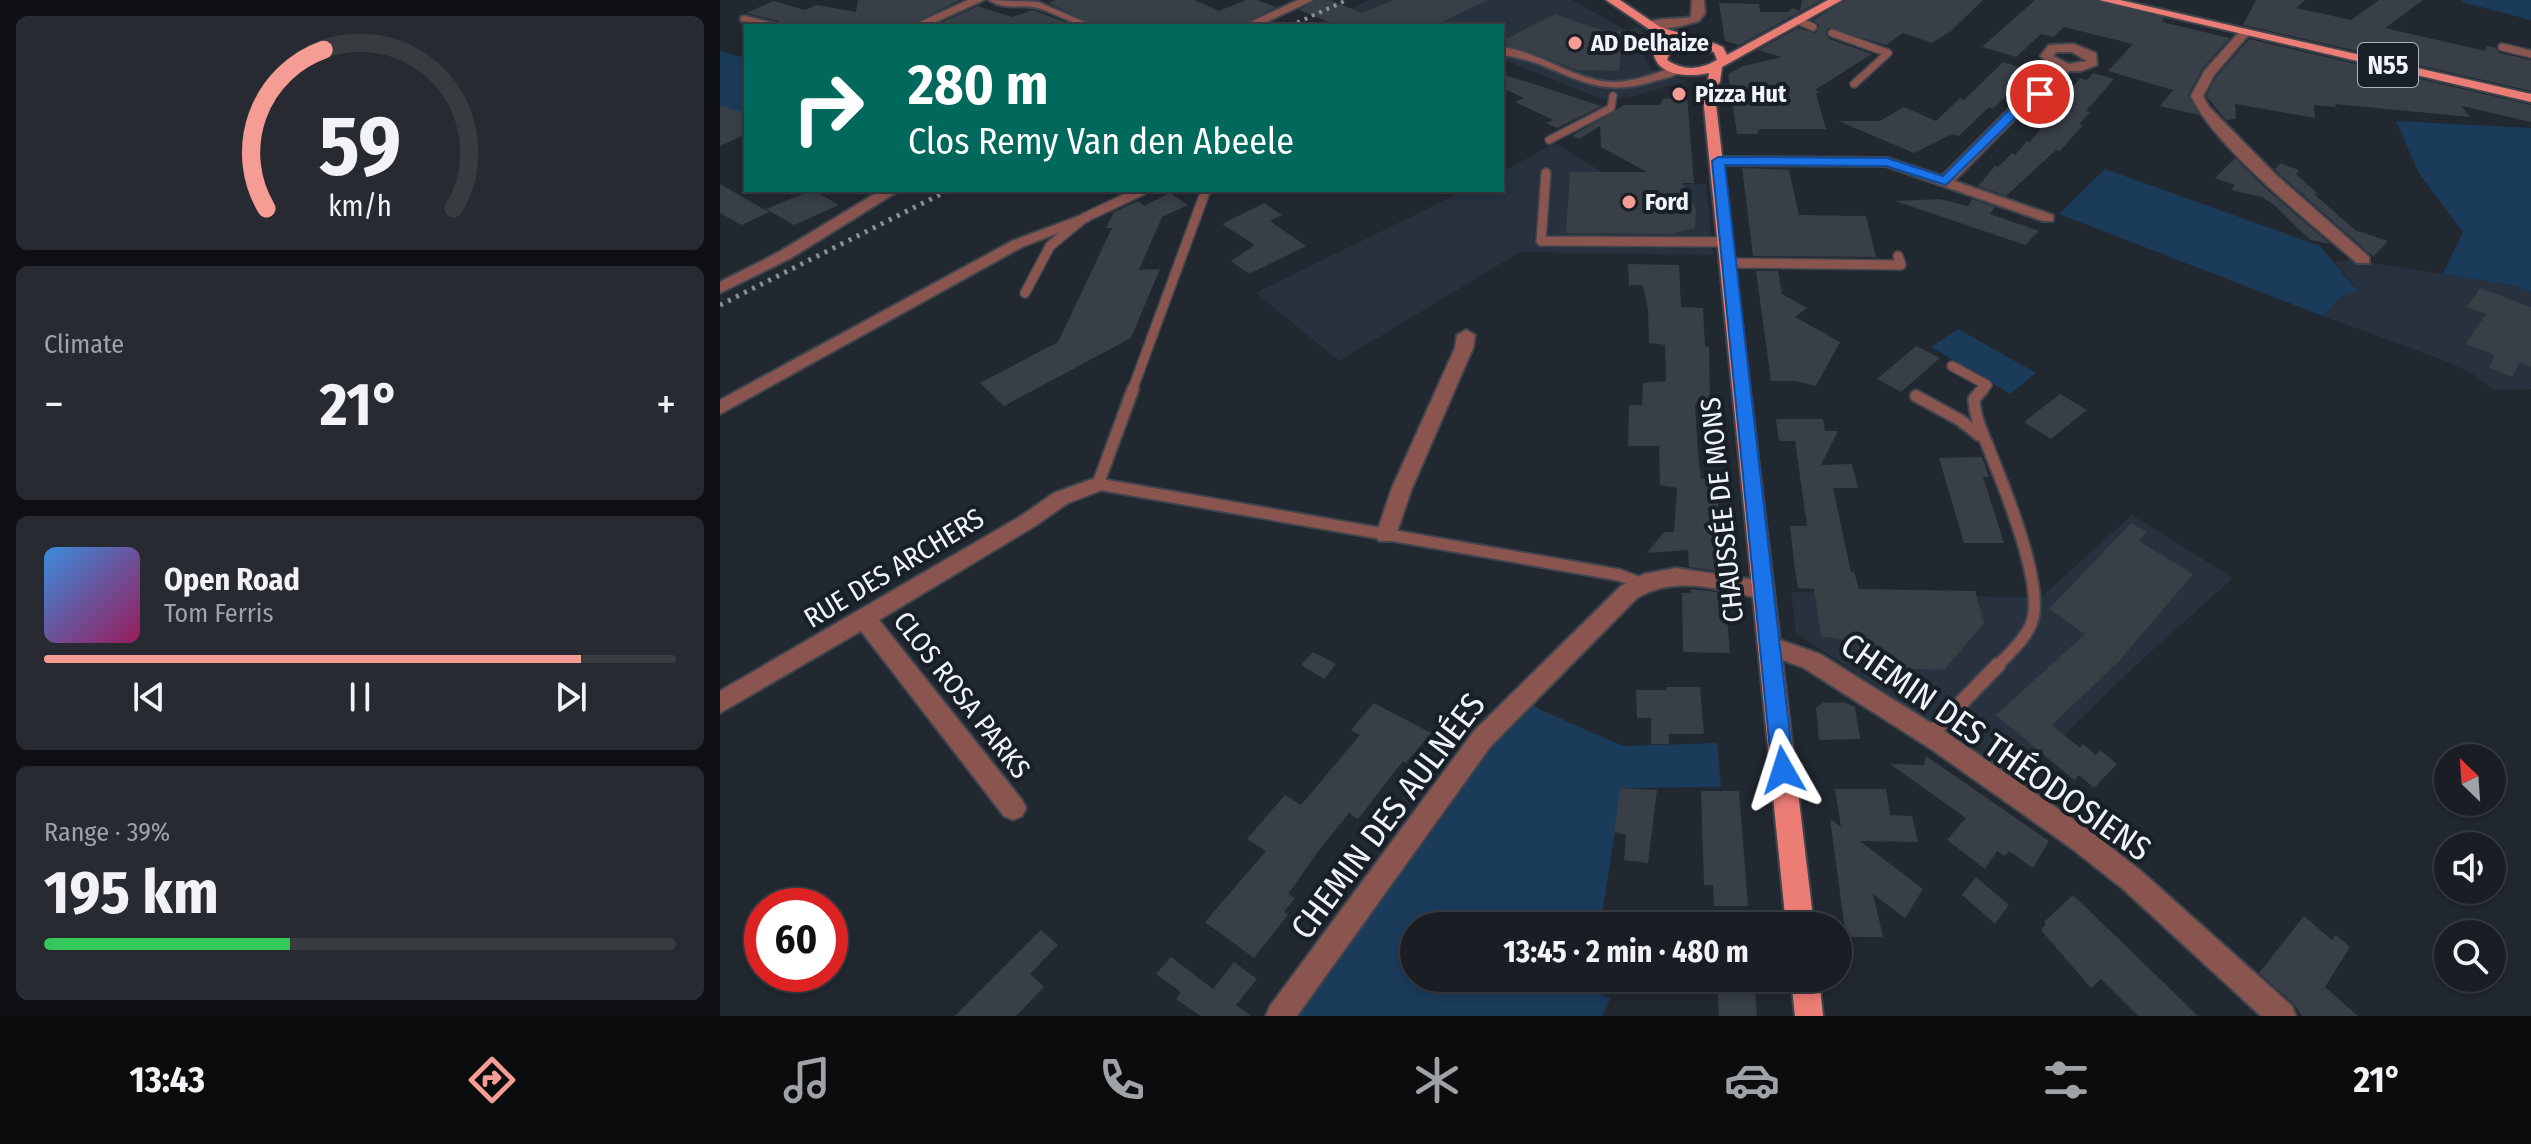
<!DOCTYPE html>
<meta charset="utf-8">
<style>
body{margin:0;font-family:"Fira Sans Condensed",sans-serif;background:#272b31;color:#f1f3f6;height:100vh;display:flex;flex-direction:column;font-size:30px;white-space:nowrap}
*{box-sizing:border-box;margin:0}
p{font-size:26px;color:#9fa2a6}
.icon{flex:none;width:44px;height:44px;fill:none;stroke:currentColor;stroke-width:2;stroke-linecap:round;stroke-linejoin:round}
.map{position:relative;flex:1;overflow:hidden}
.drawer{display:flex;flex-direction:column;gap:16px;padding:16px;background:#0e1014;width:720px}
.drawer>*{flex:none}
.guide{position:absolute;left:24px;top:24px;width:760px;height:168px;border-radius:0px;box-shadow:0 4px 12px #0003,0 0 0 2px #383c41;background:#00695c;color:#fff;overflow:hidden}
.needle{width:52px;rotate:335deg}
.controls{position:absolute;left:1714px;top:744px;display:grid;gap:16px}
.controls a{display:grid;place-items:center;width:72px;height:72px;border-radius:50%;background:#1a1e24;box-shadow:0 4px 12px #0003,0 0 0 2px #383c41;font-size:40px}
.speed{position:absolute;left:24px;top:888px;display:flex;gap:16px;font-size:40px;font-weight:700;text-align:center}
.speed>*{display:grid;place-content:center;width:104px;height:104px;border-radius:50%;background:#1a1e24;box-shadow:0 4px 12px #0003,0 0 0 2px #383c41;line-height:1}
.speed .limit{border:12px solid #d22;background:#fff;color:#111}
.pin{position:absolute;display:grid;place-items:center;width:68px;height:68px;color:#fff;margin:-34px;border:4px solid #fff;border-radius:50%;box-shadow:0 2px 8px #0007}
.me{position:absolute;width:88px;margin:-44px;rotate:354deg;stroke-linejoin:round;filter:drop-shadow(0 0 6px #0008)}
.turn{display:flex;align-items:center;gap:28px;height:168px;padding:0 32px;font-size:36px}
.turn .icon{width:104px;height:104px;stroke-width:2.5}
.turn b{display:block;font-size:56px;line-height:68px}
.big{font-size:60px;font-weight:700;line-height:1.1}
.drawer .card{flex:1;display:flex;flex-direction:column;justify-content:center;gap:12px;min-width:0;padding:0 28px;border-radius:12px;background:#272b31}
.drawer .dial{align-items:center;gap:0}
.dial svg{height:208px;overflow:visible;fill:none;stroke:#383c41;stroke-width:7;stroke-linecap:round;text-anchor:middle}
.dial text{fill:#f1f3f6;stroke:none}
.song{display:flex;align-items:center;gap:24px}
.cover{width:96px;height:96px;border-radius:12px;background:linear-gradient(135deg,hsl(210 70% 55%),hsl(330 70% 35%))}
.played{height:8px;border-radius:4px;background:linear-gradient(90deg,#f59c94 85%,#383c41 85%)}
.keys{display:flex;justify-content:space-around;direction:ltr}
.heat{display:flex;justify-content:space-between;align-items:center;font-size:44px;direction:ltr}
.charge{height:12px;border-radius:6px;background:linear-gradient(90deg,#34c759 39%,#383c41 0)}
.trip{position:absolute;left:680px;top:912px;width:452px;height:80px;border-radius:40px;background:#1a1e24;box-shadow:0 4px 12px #0003,0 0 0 2px #383c41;font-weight:700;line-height:80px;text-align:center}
.tab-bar{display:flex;height:128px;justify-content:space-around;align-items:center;background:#0a0c0e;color:#9fa2a6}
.tab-bar .icon{width:56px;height:56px}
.tab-bar .on{color:#f59c94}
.tab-bar b{font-size:36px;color:#f1f3f6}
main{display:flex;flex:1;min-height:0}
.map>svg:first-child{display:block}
.built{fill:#27323e}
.green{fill:#1b3b5b}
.building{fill:#383f47}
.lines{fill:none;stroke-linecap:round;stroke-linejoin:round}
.service-far3-casing{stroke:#3f454c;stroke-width:10}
.service-far2-casing{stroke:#3f454c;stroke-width:12}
.service-far1-casing{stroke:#3f454c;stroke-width:15}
.service-casing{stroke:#3f454c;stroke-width:18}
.minor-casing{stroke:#3f454c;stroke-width:4}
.primary-casing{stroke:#3f454c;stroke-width:4}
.service-far3{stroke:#8a544f;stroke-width:7}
.service-far2{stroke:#8a544f;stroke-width:9}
.service-far1{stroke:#8a544f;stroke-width:11}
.service{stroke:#8a544f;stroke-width:14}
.minor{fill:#8a544f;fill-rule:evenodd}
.primary{fill:#ec7d75;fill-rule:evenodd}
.rail-far1{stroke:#8b9096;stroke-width:4;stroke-dasharray:3 5;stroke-linecap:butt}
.rail{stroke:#8b9096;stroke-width:5;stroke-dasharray:3 6;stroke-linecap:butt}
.route{fill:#1a73e8;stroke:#114b97;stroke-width:2}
.poi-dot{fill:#f59c94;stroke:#181f26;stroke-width:3}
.labels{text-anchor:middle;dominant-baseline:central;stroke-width:8;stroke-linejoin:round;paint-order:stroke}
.far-poi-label{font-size:24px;font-weight:bold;fill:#f0f4f9;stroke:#181f26;text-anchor:start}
.shield{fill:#181f26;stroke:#afb4ba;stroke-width:2}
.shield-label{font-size:26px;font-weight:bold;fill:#f0f4f9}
.street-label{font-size:28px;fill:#f0f4f9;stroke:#181f26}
.near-street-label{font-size:34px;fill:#f0f4f9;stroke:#181f26}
</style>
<main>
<section class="drawer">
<div class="card dial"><svg viewBox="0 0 100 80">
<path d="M14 69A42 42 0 1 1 86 69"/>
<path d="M14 69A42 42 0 0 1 36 8" stroke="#f59c94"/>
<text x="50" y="56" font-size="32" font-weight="700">59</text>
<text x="50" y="72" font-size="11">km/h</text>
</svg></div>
<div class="card"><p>Climate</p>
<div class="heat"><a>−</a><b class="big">21°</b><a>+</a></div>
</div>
<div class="card">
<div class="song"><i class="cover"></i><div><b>Open Road</b><p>Tom Ferris</p></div></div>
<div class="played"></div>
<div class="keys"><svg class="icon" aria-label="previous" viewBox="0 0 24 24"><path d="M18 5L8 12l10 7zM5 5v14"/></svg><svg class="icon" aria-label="pause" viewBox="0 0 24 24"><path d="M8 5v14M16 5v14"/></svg><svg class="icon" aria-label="next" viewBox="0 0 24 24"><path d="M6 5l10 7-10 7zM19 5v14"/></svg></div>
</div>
<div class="card"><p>Range · 39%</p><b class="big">195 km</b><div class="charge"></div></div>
</section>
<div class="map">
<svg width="1811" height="1016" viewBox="0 0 1811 1016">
<rect width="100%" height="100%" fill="#222830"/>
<path class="built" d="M649,0H852L908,31L918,26L930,41L923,55L930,69L967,81L909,97L884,100L782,59V26H593Z
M835,143L902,184H986L993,255L800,252L619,361L536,293L745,190H782V172Z
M1633,260L1793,285L1811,292V389L1773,390L1753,374L1723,360L1603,316L1620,297L1637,289L1615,262Z
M1412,515L1513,578L1416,665L1298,780L1076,633L1071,592L1320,598Z"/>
<path class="green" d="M1743,0H1811V20L1741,2Z
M0,51L26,58V116L0,110Z
M1676,121L1811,128V292L1793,285L1723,274L1743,232L1699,173Z
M1385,169L1600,246L1637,290L1620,297L1603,316L1339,214Z
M1238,329L1316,373L1290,394L1211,347Z
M802,698L821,710L903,746L997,743L1001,787L902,788L880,926H694V978H872L871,987L890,999L882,1016H560Z"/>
<path class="building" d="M138,0H240L188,26H62L58,21L26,13L54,1L85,10L97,5L136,12Z
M336,0H474L499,11L526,0H537L556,7L519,26H377L328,3Z
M596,0H610L642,13L673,0H768L713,26H614L617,25L579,10Z
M1082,0H1102L1019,45L1005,41L999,3L1039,4L1040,12H1069L1072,8L1080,11Z
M1125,0H1263L1231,31L1212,43L1183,33L1166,45L1108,28L1106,33L1109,39L1152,54L1095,90L1100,92L1096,94L1106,129H1042L1038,130V134H1017L1008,74L1023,66L1062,57L1038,50L1078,28L1096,33L1099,25L1093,20Z
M1315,0H1376L1444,18L1442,22L1510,38L1483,68L1468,95L1479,115L1440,106L1453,90L1388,71L1413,44L1344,27L1334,37L1321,34L1296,57L1262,47Z
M1536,0H1585L1576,8L1631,20L1659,0H1703L1665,28L1765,51L1767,46L1776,48L1780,53L1811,60V91L1523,25Z
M258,6L292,17L313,10L355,26H214Z
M835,14L889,33L902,30L899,71L857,70L811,52L782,44V41Z
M1529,39L1811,105V122L1742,106L1750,117L1615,104L1616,107L1594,105L1595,118L1515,104L1516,119L1506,120L1486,96L1496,77Z
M1283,62L1316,72L1303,85L1298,84L1273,109L1269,107L1239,136L1232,134L1194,153L1118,121H1160L1184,107L1216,121L1240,98L1244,100Z
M1373,73L1394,79L1366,111L1370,112L1359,124L1363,125L1340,151L1336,150L1286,196L1258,186L1275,166L1278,167L1292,153L1295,155L1307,141L1310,142L1360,78L1367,80Z
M782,74L878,105L882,106L837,128L826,123L833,120L795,102L804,98L782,88Z
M967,96L974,183H962L976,209L975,228L950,234L846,233L850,172H927L881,147L880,126L859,139L852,136L904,105H940L943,99Z
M0,106L26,113V134L0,146Z
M1515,158L1544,187L1610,244L1590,240L1554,205L1542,197L1511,190L1515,185L1495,178Z
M1560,163L1579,170L1576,174L1598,194H1594L1635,230L1668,241L1654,256L1651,255L1558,173L1555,169Z
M1022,168L1069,170L1079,215L1146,216L1156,257L1033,256Z
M0,184L49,212L22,225L0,213Z
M93,190L119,205L74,225L46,209Z
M450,193L468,205L442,217L419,270L440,269L411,338L284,406L260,383L338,342L392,228H386L394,212L418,201L424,206Z
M1220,199L1248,206L1252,199L1275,207L1270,214L1319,231L1305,245L1175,201Z
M544,203L562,215L550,221L586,246L529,274L511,261L535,245L502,224Z
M908,264L959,265L961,307L983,308L985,346L989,347L990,406L975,405L978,453L981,479H996L1003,572L969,567L968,550L927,553L944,532H954L957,488L940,485L939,446H908L909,405H922L923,383L946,381L945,345L929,343L928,309L923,285H909Z
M1036,271H1058L1062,294L1087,308L1075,317L1120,342L1096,386L1076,381H1051Z
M1760,288L1811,307V367L1800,362L1792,377L1769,368L1775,355L1746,344L1766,314L1747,307Z
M1196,346L1220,358L1181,392L1157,379Z
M1340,394L1367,410L1331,439L1304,422Z
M1056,419H1103L1105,431H1118L1101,465L1132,464L1138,488H1113L1131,572H1134L1139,589L1255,591L1264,623L1224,670L1161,668L1139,655L1137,642L1101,636L1094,589L1078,588L1075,570L1070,526H1087L1075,441H1059Z
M1262,457L1269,477H1263L1284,543H1244L1219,458Z
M1411,523L1427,532L1419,541L1473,574L1400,660L1332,725L1360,748L1363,744L1376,755L1380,750L1397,764L1374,788L1359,775L1354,780L1276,715L1365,634L1329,609Z
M971,589L1005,593L1010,653L963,652L962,593H971Z
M593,652L616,664L604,679L581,665Z
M946,687H980L984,734H949V744H931V718H917L916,690H947Z
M1124,702L1135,707L1140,739L1099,740L1096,708L1102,703Z
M654,703L711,733L686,763L683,761L638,819L629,813L600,849L568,894L575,898L564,912L568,915L534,958L485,922L546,851L527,839L565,795L581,805L640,735L631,730Z
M1206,756L1329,841L1313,868L1289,851L1285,856L1277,851L1265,869L1227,840L1246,818L1170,764L1204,765Z
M900,788L937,790L928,863L904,860L906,835L894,832Z
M1115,789H1166L1170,815L1192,816L1198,842L1140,841L1203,889L1185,918L1153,894L1163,937H1126L1110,819L1121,827Z
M981,791H1019L1028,906H994L993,885H984Z
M1256,877L1289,905L1275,924L1242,895Z
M1353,895L1410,950L1478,1016H1418L1381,979L1371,988L1321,930L1326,924L1324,922Z
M1584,916L1612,940L1616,935L1630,947L1605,987L1638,1016H1582L1574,1004L1539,973Z
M321,930L338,945L310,974L324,987L296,1016H235Z
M451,957L493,989L514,962L537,979L516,1005L531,1016H481L456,999L461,992L436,974Z
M997,978H1034L1037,1016H999Z"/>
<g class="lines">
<defs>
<path id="service-far3" d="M1079,21L1093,27
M1112,33L1168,53L1134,84
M1782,47L1811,54
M829,140L891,108L893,96"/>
<path id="service-far2" d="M826,173L821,241L1005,242
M1008,263L1181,265L1178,256
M305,293L330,246L364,218L423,190
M1232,366L1267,385L1261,391
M412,391L486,190"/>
<path id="service-far1" d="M413,389L378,484L899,575L920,583
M1263,389L1254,399C1255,422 1265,437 1272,457C1287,494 1322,581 1313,618C1309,636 1289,654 1276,667
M1196,396L1240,420L1259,435"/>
<path id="service" d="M1210,735L1278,665"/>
<path id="minor" d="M248,0H264L207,26H191Z
M269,0L318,2L374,26C350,26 335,11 313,7C297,5 284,10 269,0Z
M578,0H593L538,26H522Z
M972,0H984L985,13L979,21C962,26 938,33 923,24C935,17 956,20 971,17Z
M25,16L57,24L59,26L21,21V17Z
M1521,30L1531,32L1494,75L1483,96L1489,107L1556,175L1649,257V263H1637C1592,224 1495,148 1471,96L1485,70Z
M1354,44L1376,53L1377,65L1361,71H1349L1325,97L1306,108L1234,181L1333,215V221H1323L1166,166L998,165L991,161L998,157L1167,158L1222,176L1296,102L1315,91L1337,69L1320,56L1329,45ZM1336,52H1352L1367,61L1349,64L1333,56Z
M782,47C820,52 855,80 891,82C914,83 937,72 959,66L965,70C956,76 942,79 931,82C866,102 841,62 782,55Z
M161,190H180L71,258L0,293V282L59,252Z
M364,214L371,218L369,221L302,247L0,414V400L292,241Z
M746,330L755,335L753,348L692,488L676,535L673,541H659L656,535L672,488L735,348L737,335Z
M378,477L385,479L388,484L385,489L348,503L315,526L159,620L302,800L306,808L302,816L293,820L284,816L141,631L0,713V691L301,516L334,493Z
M956,568L1043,581L1051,584L1054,590L1051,596L1043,599C1001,590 956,574 917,598L770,747L577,1016H546L550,1006L754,731L901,586L924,574Z
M1049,636L1100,654L1227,733L1369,830L1421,871L1572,1006L1576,1016H1541L1403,889L1351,848L1211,749L1084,668L1041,652L1038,645L1041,638Z"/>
<path id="primary" d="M886,0H900L940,27L996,44L1003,47L1007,55L1108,0H1122L1002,67L1000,82L994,88L1094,926H1066L982,87L988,81L989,73C971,77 939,77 934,55L942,47L958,41L932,31ZM968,46L994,52L997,60C979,70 964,71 947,60L950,52Z
M1379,0H1400L1811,94V102Z
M1071,978H1099L1103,1016H1075Z"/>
</defs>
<use href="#service-far3" class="service-far3-casing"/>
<use href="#service-far2" class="service-far2-casing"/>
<use href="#service-far1" class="service-far1-casing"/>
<use href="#service" class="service-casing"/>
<use href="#minor" class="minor-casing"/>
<use href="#primary" class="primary-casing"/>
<use href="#service-far3" class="service-far3"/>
<use href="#service-far2" class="service-far2"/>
<use href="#service-far1" class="service-far1"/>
<use href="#service" class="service"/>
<use href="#minor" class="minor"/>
<use href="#primary" class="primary"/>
<path class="rail-far1" d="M570,26L627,0"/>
<path class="rail" d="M0,305L229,190"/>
</g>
<path class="route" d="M1320,90L1326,94L1324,96L1305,108L1226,185L1166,166L1005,165L1074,770L1071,777L1063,780L1055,777L1052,770L992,161L998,157L1167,158L1223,176L1296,103Z"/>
<g class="poi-dot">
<circle cx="855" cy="43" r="8"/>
<circle cx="959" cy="94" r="8"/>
<circle cx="909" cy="202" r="8"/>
</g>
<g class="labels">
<g class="far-poi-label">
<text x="871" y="43">AD Delhaize</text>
<text x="975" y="94">Pizza Hut</text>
<text x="925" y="202">Ford</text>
</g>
<rect class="shield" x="1638" y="43" width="60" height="44" rx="6"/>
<g class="shield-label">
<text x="1668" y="65">N55</text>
</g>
<g class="street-label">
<text transform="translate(1002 510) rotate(-96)">CHAUSSÉE DE MONS</text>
<text transform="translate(174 568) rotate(-31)">RUE DES ARCHERS</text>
<text transform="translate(242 695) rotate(52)">CLOS ROSA PARKS</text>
</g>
<g class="near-street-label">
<text transform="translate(1276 747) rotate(35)">CHEMIN DES THÉODOSIENS</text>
<text transform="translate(668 816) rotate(-53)">CHEMIN DES AULNÉES</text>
</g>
</g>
</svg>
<div class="controls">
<a><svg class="needle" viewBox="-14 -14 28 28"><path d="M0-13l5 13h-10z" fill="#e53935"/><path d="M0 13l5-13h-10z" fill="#9fa2a6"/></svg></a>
<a><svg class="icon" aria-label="sound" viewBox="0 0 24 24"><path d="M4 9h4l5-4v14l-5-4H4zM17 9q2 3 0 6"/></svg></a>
<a><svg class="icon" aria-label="search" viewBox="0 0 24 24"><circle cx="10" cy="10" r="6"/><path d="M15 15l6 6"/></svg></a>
</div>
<div class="speed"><div class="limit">60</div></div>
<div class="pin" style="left:1320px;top:94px;background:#d93025"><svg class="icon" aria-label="arrive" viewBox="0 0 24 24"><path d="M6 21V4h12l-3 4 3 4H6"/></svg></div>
<svg class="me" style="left:1063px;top:770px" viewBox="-20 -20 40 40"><path d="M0-17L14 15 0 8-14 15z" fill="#1a73e8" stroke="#fff" stroke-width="4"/></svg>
<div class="trip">13:45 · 2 min · 480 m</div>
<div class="guide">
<div class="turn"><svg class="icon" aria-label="right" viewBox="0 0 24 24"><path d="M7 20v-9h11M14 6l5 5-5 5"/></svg><div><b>280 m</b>Clos Remy Van den Abeele</div></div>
</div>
</div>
</main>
<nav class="tab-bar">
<b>13:43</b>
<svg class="icon on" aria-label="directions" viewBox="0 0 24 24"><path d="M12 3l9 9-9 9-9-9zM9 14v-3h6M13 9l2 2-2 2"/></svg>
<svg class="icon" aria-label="music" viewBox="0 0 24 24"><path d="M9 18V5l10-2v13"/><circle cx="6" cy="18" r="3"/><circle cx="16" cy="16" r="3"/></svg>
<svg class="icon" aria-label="phone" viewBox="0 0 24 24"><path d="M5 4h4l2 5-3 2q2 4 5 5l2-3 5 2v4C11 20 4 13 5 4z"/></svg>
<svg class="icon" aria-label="climate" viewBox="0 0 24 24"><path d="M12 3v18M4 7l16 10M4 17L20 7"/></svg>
<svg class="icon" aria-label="car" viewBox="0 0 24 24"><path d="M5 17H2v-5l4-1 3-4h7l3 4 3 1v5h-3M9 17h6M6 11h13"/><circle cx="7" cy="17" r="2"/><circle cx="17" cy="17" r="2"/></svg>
<svg class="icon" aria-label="filters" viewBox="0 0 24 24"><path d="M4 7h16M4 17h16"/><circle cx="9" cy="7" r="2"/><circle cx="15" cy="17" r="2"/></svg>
<b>21°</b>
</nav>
